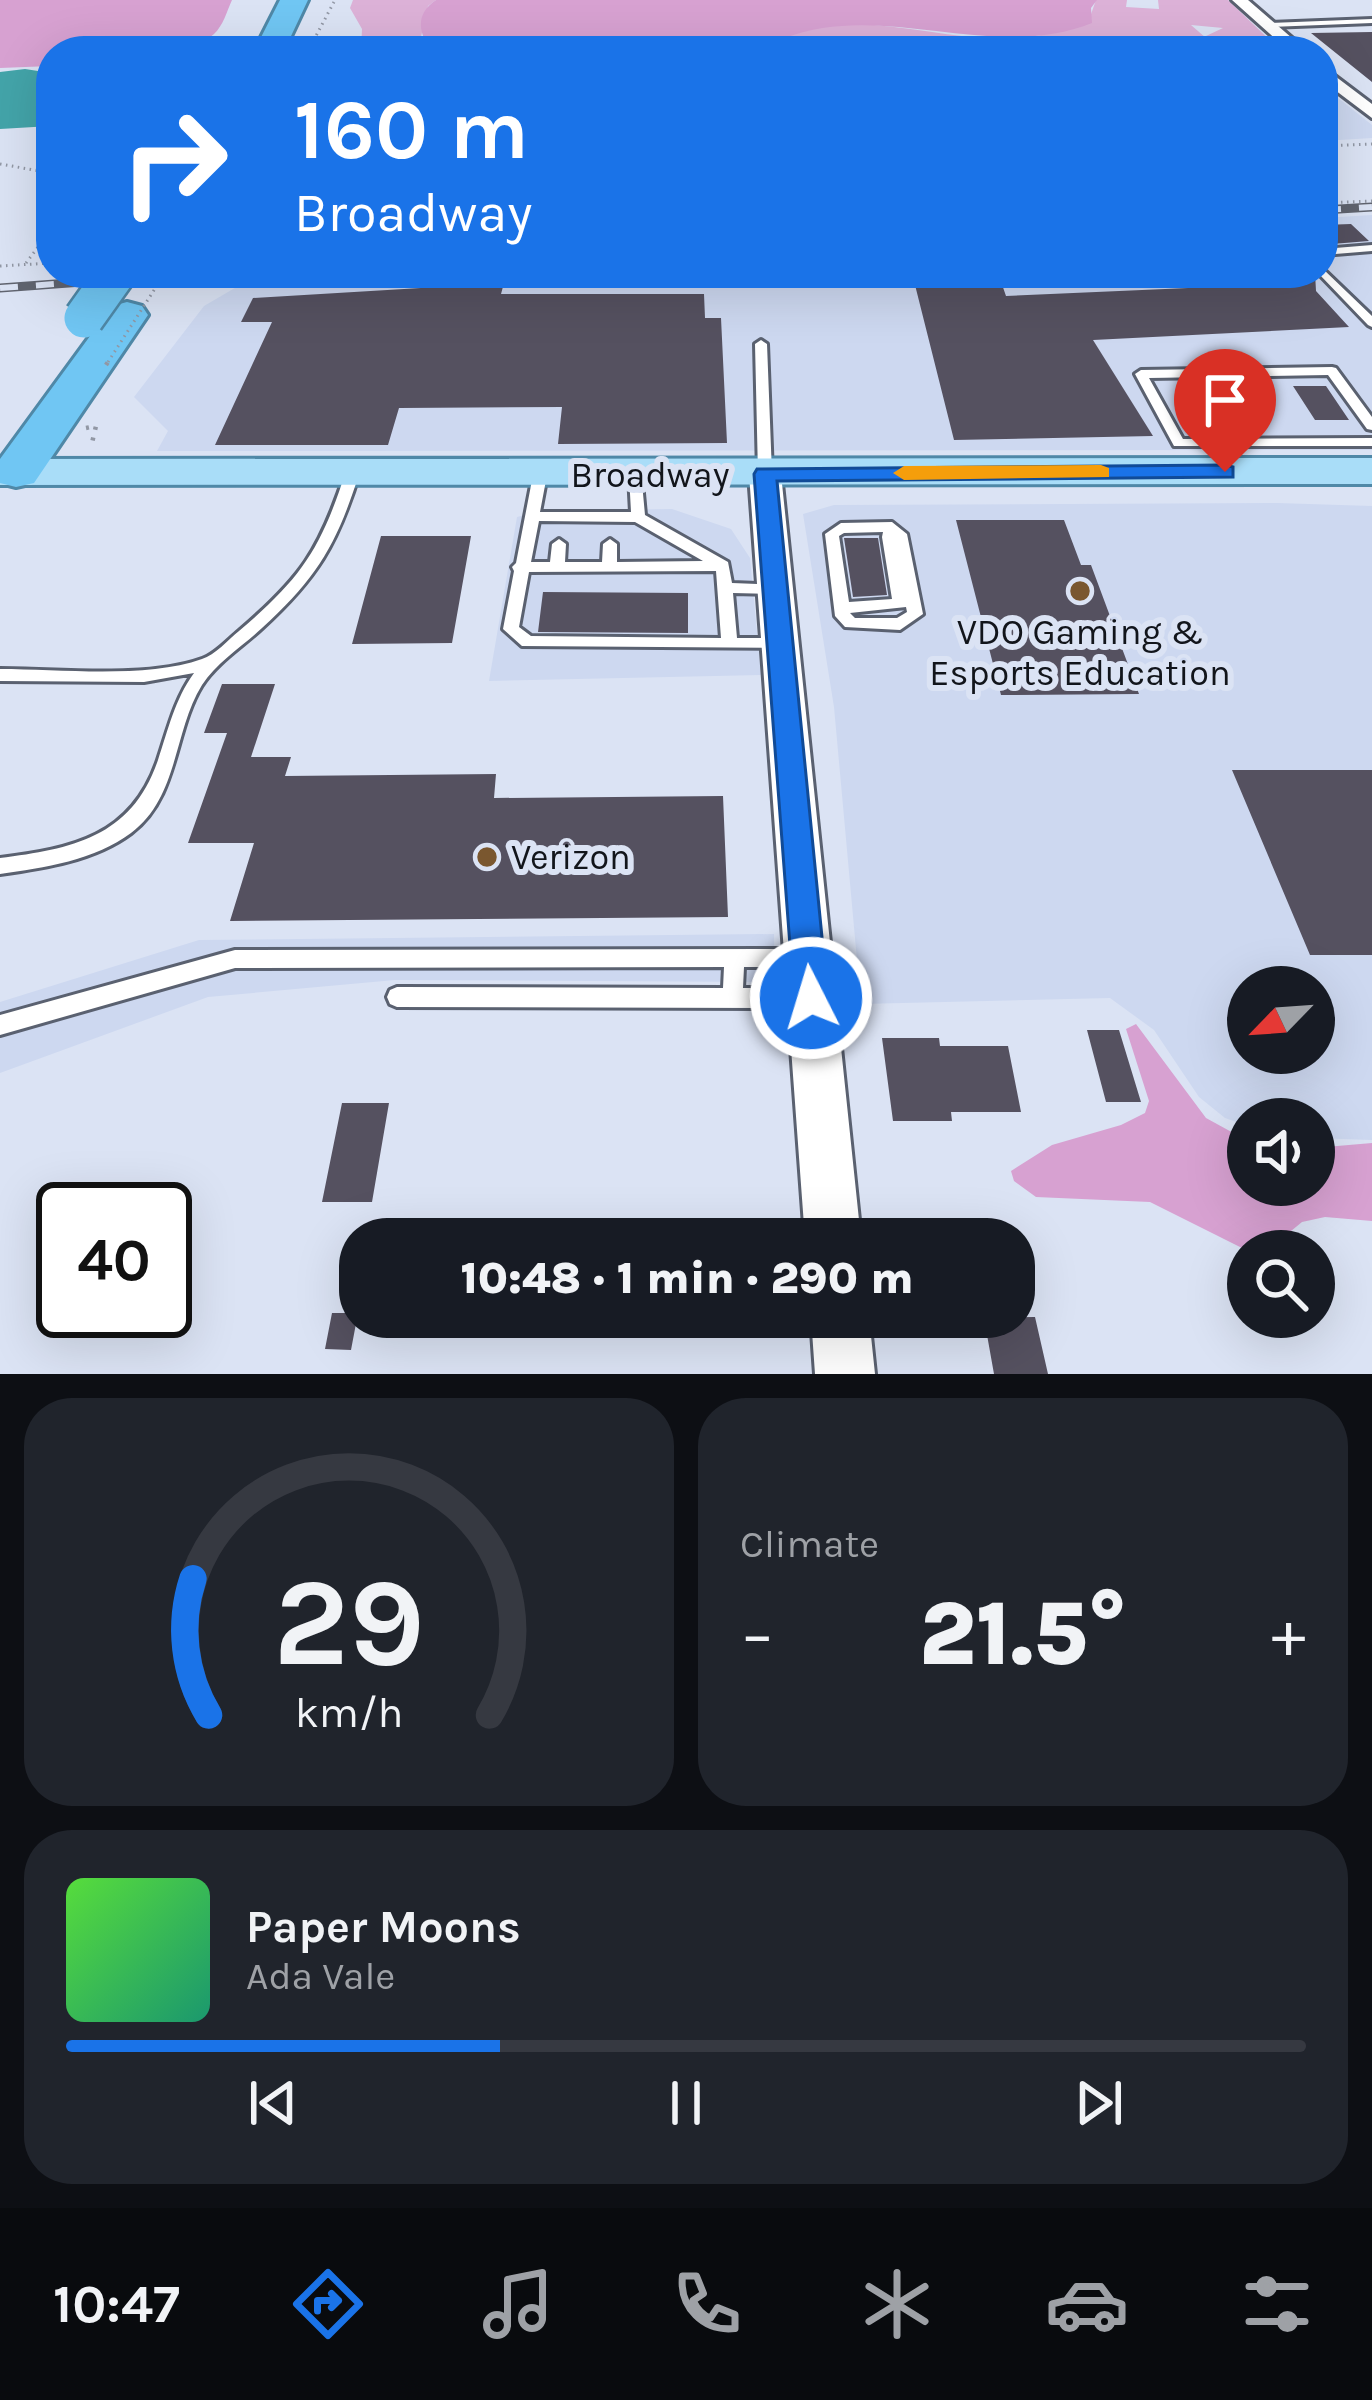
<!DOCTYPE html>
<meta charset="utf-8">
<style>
body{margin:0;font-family:Karla,sans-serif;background:#20242c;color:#f1f3f6;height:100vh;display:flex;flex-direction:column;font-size:45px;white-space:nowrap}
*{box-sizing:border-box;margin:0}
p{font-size:39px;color:#9ea1a6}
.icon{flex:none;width:66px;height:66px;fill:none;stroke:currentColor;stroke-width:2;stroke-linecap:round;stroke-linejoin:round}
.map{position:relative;height:1374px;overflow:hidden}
.side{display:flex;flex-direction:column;gap:24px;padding:24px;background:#0d0f14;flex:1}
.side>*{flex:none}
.banner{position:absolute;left:36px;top:36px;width:1302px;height:252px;border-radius:48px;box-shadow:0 12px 48px #0002;background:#1a73e8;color:#fff;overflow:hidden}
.needle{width:78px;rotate:245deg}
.tools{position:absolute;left:1227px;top:966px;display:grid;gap:24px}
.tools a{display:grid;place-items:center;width:108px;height:108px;border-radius:50%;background:#171b24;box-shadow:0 12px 48px #0002;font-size:60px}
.speed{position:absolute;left:36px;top:1182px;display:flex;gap:24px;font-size:60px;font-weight:700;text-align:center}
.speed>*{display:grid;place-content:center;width:156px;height:156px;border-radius:50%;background:#171b24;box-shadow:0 12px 48px #0002;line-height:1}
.speed .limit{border:6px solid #111;border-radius:18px;background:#fff;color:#111}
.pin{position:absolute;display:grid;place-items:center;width:102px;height:102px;color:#fff;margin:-123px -51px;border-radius:50% 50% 50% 0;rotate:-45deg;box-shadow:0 0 12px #0007}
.pin .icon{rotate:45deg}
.me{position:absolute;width:132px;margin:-66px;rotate:355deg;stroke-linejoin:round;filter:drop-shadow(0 0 9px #0008)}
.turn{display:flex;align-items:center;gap:42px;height:252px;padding:0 60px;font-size:54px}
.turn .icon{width:156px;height:156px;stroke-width:2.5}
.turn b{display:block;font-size:84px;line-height:102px}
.big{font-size:90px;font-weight:800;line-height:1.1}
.side .card{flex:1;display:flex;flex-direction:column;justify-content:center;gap:18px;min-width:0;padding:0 42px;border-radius:48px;background:#20242c}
.side .dial{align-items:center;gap:0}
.dial svg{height:312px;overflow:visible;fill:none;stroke:#363941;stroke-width:7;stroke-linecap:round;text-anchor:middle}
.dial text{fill:#f1f3f6;stroke:none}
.song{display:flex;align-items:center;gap:36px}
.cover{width:144px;height:144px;border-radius:18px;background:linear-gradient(135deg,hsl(110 70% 55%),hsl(160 70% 35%))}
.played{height:12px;border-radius:6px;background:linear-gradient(90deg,#1a73e8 35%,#363941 35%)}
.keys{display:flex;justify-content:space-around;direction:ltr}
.heat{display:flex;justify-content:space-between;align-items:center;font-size:66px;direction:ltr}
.side .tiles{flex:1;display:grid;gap:24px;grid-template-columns:1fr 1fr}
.card:last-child{grid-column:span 2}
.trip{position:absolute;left:339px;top:1218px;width:696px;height:120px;border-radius:48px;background:#171b24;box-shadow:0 12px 48px #0002;font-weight:800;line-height:120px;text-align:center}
.tabs{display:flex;height:192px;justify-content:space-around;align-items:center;background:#090b0e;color:#9ea1a6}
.tabs .icon{width:84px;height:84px}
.tabs .active{color:#1a73e8}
.tabs b{font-size:54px;color:#f1f3f6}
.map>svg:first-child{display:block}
.built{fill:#cdd8f0;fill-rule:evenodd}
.green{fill:#dcb1d7}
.forest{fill:#d7a1d1}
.water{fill:#43a4a9}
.building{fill:#555160}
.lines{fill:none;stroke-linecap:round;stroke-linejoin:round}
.service-casing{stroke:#5a6170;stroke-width:6}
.minor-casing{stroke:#5a6170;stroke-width:6}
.tertiary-casing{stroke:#5a6170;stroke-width:6}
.primary-casing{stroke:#4f88a7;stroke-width:6}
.motorway-casing{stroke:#4f88a7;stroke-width:6}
.path-far1{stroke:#9197a4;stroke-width:3;stroke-dasharray:1.5 4.5;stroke-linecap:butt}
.path{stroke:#9197a4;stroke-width:4.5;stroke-dasharray:3 8;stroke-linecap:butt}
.service{fill:#fff;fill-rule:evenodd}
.minor{fill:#fff;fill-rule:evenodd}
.tertiary{fill:#fff;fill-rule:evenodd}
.primary{fill:#a9ddf8;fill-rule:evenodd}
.motorway{fill:#70c6f3;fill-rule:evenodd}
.rail-casing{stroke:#60646f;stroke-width:9}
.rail{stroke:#dbe3f4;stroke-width:6;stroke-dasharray:18;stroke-linecap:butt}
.motorway-bridge-casing{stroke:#4f88a7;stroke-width:44;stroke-linecap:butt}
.path-bridge-far1{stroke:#9197a4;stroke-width:3;stroke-dasharray:1.5 4.5;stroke-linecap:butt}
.path-bridge{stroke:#9197a4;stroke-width:4.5;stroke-dasharray:3 8;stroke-linecap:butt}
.motorway-bridge{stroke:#70c6f3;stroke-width:39}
.route{fill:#1a73e8;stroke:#114b97;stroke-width:3}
.slow{fill:#f59e0b}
.poi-dot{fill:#7a572f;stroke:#dbe3f4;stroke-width:4.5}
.labels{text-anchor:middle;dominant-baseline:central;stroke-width:12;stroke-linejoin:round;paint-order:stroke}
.street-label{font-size:36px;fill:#12151b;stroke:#dbe3f4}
.poi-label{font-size:36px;fill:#12151b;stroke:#dbe3f4}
</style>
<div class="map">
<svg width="1372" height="1374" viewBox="0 0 1372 1374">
<rect width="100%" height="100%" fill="#dbe3f4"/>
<path class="built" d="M1323,86L1372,125V138L1323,141Z
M1372,215V450L157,451L168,431L134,397L204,306L240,285L429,273H1323V218Z
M1277,503L1372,506V1140L1314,1138V1119H1248V1126L1225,1118L1199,1097L1154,1030L1110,998L861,1004L834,707L803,514L834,505ZM1248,987H1314V1053H1248Z
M672,509L731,529L750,558L761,675L489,681L517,517L539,511Z
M774,934L775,982L395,980L208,997L0,1073V1002L199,940Z"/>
<path class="green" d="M353,0H436L428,6L421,37L432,51H361L362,29L350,8Z
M1096,0H1127L1126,7L1159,9L1158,0H1228L1281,51H1227L1206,36L1223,28L1191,25L1221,51H1077L1055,44L1014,51H786L784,38C870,1 960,54 1046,34C1061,31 1076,22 1090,17Z"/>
<path class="forest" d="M0,0H232C227,11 223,26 214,34C185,61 90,51 51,51V66L0,68Z
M436,0H1097L1091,8L1092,23C992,63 883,0 785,38L786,51H432C418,33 415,14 436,0Z
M1136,1024L1206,1118L1248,1141V1185H1314V1148L1372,1143V1221L1325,1217L1302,1222L1274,1245L1246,1250L1150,1202L1036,1197L1014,1181L1011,1171L1052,1145L1121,1125L1145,1113L1149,1101L1126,1029Z"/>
<path class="water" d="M25,69L51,73V126L0,129V72Z"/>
<path class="building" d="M1372,32V82L1311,33Z
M1351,224L1369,241L1332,244L1323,235V225Z
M912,273H998L1006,296L1211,287L1200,273H1315L1316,291L1349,327L1093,340L1153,436L954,440Z
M504,283L501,294H704L705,318H721L727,443L558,444L562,407L399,408L388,445H215L272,322H241L253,298Z
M1293,386H1326L1349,420H1315Z
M956,520H1064L1081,565H1091L1139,694L1001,695Z
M381,536H471L452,643L352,644Z
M844,538H878L887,595L853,597Z
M543,592L688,593V633L538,632Z
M222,684H275L251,757H291L285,776L496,774L494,798L723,796L728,917L230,921L254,843H188L227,733H204Z
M1232,770H1372V955H1310Z
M1087,1030H1119L1141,1102H1106Z
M882,1038H939L940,1046H1008L1021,1112H951L952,1121H893Z
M342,1103H389L372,1202H322Z
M332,1313H358L351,1350L325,1349Z
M1035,1317L1048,1374H994L984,1318Z"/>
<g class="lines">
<defs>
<path id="service" d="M1372,19V23L1268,27L1264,25L1268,23Z
M1372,245V251L1323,255V249Z
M1323,269L1372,316V327L1368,325L1319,274L1323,273Z
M761,340L767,344L772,474L765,478L758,474L755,344Z
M1332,367L1336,368L1372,417V430L1367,429L1328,375L1149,378L1183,439L1372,438V446H1174L1135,374L1141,370Z
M352,470L359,474C337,544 317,578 262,628C243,646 217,662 202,685C173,732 179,797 131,833C95,860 44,868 0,874V858C72,849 132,837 158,760C168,730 175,699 194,673L144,682L0,681V669C60,669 146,679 202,659C215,655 228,640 239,631C300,579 320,551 345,474Z
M540,471L547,475L540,512H631L629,475L636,471L641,472L645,515L728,562L732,583L780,585L783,589L775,594L733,593L737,638H780L788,644L786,648L522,646L503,629L514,571L512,567L516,563L533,475ZM539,521L635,522L703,561L617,562V544L610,539L603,544L602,562H565L566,544L559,539L552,544L550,562H531ZM716,571L721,638L531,636L519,627L529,572Z
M892,522L907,534L923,614L900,630L845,627L835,616L825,534L841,523ZM883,532L882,537L892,599L849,602L839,536L844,533ZM906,607L907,612L897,618H855L850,613Z
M807,949L814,952L817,958L814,964L807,967H744L743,988H810L817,991L820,998L817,1005L810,1008L397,1007L390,1004L387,997L390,990L397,987L723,988L724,967L235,968L0,1035V1015L235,950Z"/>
<path id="minor" d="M1232,0H1248L1307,51H1289Z
M1323,67L1372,104V118L1323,81Z"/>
<path id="tertiary" d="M765,464L781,474L861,1239H805L749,474Z
M811,1317H869L875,1374H815Z"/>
<path id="primary" d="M1372,458V484L0,485V459Z"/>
<path id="motorway" d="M280,0H308L284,51H254Z
M127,302L142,306L148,315L34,483L16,487L0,483V459L112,306Z"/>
</defs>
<use href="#service" class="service-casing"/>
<use href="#minor" class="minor-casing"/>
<use href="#tertiary" class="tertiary-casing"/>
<use href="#primary" class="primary-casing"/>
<use href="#motorway" class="motorway-casing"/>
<path class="path-far1" d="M308,51L335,0
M1323,146L1372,144
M0,164L51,173
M1323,203L1372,201
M26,263L51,230
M0,266L51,263"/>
<path class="path" d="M86,428L96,426L91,447"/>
<use href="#service" class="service"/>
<use href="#minor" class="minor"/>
<use href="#tertiary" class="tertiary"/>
<use href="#primary" class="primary"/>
<use href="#motorway" class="motorway"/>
<defs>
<path id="rail" d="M1323,210L1372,207
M0,288L206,273"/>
</defs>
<use href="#rail" class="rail-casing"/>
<use href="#rail" class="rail"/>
<defs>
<path id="motorway-bridge" d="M84,318L116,273"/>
</defs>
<use href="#motorway-bridge" class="motorway-bridge-casing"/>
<path class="path-bridge-far1" d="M108,362L165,273"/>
<path class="path-bridge" d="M106,365L110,359"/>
<use href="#motorway-bridge" class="motorway-bridge"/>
</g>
<path class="route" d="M1225,465L1233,467V477L777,481L828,998L823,1009L811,1014L799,1009L794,998L754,474L757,469Z"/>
<path class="slow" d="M1101,465L1109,468V477L904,480L893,473L904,466Z"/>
<g class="poi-dot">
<circle cx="1080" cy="591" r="12"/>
<circle cx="487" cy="857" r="12"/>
</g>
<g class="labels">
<g class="street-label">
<text x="650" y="475">Broadway</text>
</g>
<g class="poi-label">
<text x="1080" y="632">VDO Gaming &amp;<tspan x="1080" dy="41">Esports Education</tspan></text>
<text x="511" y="857" text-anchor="start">Verizon</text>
</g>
</g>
</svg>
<div class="tools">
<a><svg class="needle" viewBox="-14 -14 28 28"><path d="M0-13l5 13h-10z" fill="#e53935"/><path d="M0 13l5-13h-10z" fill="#9ea1a6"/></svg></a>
<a><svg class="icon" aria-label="sound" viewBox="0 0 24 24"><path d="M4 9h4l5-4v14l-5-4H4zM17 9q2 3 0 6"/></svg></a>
<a><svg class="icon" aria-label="search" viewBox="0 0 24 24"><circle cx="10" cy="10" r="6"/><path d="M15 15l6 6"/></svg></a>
</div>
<div class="speed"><div class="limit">40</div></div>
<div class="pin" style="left:1225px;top:472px;background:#d93025"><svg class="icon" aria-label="arrive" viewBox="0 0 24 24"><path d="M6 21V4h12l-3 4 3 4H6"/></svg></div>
<svg class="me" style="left:811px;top:998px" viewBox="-20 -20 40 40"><circle r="17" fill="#1a73e8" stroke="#fff" stroke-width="3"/><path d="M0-11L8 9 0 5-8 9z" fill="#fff"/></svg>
<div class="trip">10:48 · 1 min · 290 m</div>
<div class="banner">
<div class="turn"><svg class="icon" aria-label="right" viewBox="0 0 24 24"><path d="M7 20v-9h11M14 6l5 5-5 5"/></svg><div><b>160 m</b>Broadway</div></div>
</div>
</div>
<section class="side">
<div class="tiles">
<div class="card dial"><svg viewBox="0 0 100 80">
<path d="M14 69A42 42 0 1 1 86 69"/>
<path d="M14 69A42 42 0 0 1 10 34" stroke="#1a73e8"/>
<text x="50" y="56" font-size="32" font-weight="700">29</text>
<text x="50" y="72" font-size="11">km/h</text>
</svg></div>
<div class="card"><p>Climate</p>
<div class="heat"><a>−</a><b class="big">21.5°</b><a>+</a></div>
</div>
<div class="card">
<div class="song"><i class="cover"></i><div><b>Paper Moons</b><p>Ada Vale</p></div></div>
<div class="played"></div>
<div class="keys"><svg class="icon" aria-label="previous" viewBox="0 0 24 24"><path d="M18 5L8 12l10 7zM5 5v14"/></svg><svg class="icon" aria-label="pause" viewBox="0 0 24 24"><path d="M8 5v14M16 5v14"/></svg><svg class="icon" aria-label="next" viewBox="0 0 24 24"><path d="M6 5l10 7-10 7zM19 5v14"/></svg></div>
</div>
</div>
</section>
<nav class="tabs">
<b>10:47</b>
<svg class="icon active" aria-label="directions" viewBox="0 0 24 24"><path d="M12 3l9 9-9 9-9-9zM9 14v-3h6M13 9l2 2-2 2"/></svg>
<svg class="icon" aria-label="music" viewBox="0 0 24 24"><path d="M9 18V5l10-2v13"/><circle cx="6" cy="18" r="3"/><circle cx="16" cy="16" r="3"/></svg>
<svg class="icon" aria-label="phone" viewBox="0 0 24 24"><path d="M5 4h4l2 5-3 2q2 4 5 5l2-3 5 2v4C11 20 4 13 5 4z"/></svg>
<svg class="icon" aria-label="climate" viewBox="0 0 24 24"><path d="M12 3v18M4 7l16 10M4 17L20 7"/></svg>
<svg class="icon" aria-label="car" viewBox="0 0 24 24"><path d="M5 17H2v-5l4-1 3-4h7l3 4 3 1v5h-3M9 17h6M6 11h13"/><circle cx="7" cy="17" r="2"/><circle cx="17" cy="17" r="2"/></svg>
<svg class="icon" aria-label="filters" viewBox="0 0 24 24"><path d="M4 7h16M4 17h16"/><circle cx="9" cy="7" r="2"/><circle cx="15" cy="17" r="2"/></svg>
</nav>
